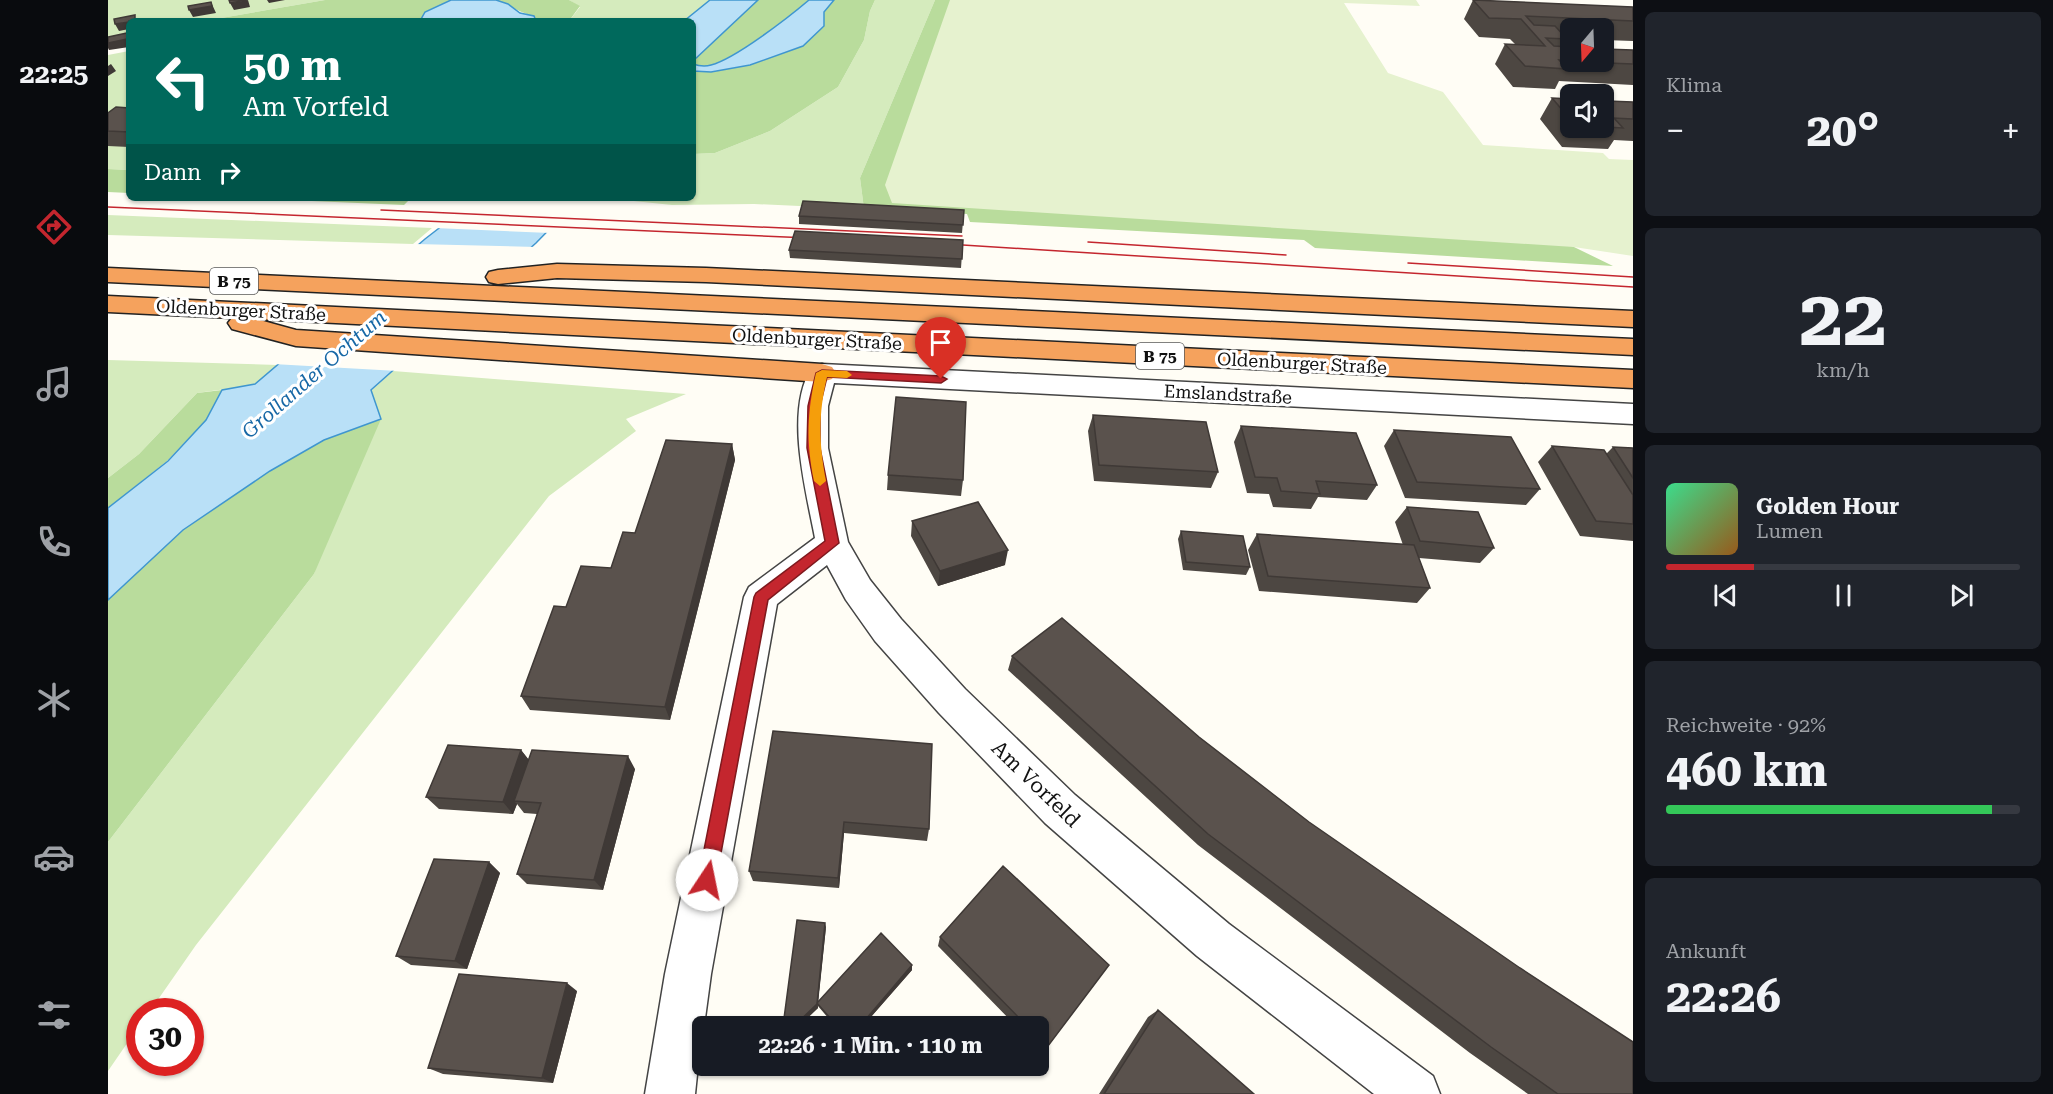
<!DOCTYPE html>
<html lang="de">
<meta charset="utf-8">
<style>
body{margin:0;font-family:"Roboto Serif",serif;background:#20242c;color:#f1f3f6;height:100vh;display:flex;flex-direction:column;font-size:22px;white-space:nowrap}
*{box-sizing:border-box;margin:0}
p{font-size:20px;color:#9ea1a6}
.icon{flex:none;width:33px;height:33px;fill:none;stroke:currentColor;stroke-width:2;stroke-linecap:round;stroke-linejoin:round}
.map{position:relative;flex:1;overflow:hidden}
.details{display:flex;flex-direction:column;gap:12px;padding:12px;background:#0d0f14;width:420px}
.details>*{flex:none}
.top-card{position:absolute;left:18px;top:18px;width:570px;height:183px;border-radius:9px;box-shadow:0 2px 4px #0004;background:#00695c;color:#fff;overflow:hidden}
.needle{width:39px;rotate:199deg}
.fabs{position:absolute;left:1452px;top:18px;display:grid;gap:12px}
.fabs a{display:grid;place-items:center;width:54px;height:54px;border-radius:9px;background:#171b24;box-shadow:0 2px 4px #0004;font-size:30px}
.speed{position:absolute;left:18px;top:998px;display:flex;gap:12px;font-size:30px;font-weight:700;text-align:center}
.speed>*{display:grid;place-content:center;width:78px;height:78px;border-radius:50%;background:#171b24;box-shadow:0 2px 4px #0004;line-height:1}
.speed .limit{border:9px solid #d22;background:#fff;color:#111}
.pin{position:absolute;display:grid;place-items:center;width:51px;height:51px;color:#fff;margin:-62px -26px;border-radius:50% 50% 50% 0;rotate:-45deg;box-shadow:0 0 6px #0007}
.pin .icon{rotate:45deg}
.me{position:absolute;width:66px;margin:-33px;rotate:11deg;stroke-linejoin:round;filter:drop-shadow(0 0 4px #0008)}
.turn{display:flex;align-items:center;gap:21px;height:126px;padding:0 18px;font-size:27px}
.turn .icon{width:78px;height:78px;stroke-width:2.5}
.turn b{display:block;font-size:42px;line-height:51px}
.then{display:flex;align-items:center;height:57px;padding:0 18px;background:#0003;gap:12px;font-size:22px}
.big{font-size:45px;font-weight:700;line-height:1.1}
.details .widget{flex:1;display:flex;flex-direction:column;justify-content:center;gap:9px;min-width:0;padding:0 21px;border-radius:9px;background:#20242c}
.details .dial{align-items:center;gap:0}
.dial b{font-size:78px;line-height:1}
.song{display:flex;align-items:center;gap:18px}
.cover{width:72px;height:72px;border-radius:9px;background:linear-gradient(135deg,hsl(150 70% 55%),hsl(30 70% 35%))}
.played{height:6px;border-radius:3px;background:linear-gradient(90deg,#c4262e 25%,#363941 25%)}
.keys{display:flex;justify-content:space-around;direction:ltr}
.heat{display:flex;justify-content:space-between;align-items:center;font-size:33px;direction:ltr}
.charge{height:9px;border-radius:4px;background:linear-gradient(90deg,#34c759 92%,#363941 0)}
.trip{position:absolute;left:584px;top:1016px;width:357px;height:60px;border-radius:9px;background:#171b24;box-shadow:0 2px 4px #0004;font-weight:700;line-height:60px;text-align:center}
main{display:flex;flex:1;min-height:0}
.tabs{display:flex;flex-direction:column;width:108px;justify-content:space-around;align-items:center;background:#090b0e;color:#9ea1a6}
.tabs .icon{width:42px;height:42px}
.tabs .on{color:#c4262e}
.tabs b{font-size:27px;color:#f1f3f6}
.map>svg:first-child{display:block}
.green{fill:#d5ebbd}
.forest{fill:#b9dc9c}
.pitch{fill:#e6f2cf}
.water{fill:#b9e0f7;stroke:#3f96cf;stroke-width:1.5}
.pier{fill:#fffdf5}
.lines{fill:none;stroke-linecap:round;stroke-linejoin:round}
.minor-casing{stroke:#444;stroke-width:3}
.highway-casing{stroke:#222;stroke-width:3}
.minor{fill:#fff;fill-rule:evenodd}
.highway{fill:#f5a25d;fill-rule:evenodd}
.tram{stroke:#c4262e;stroke-width:1.5}
.wall{fill:#4d4742}
.shaded-wall{fill:#3f3936}
.building{fill:#5a524d;stroke:#3f3936;stroke-width:1.5}
.route{fill:#c4262e;stroke:#7f191e;stroke-width:1.5}
.slow{fill:#f59e0b}
.labels{text-anchor:middle;dominant-baseline:central;stroke-width:6;stroke-linejoin:round;paint-order:stroke}
.shield{fill:#fff;stroke:#585858;stroke-width:1.5}
.shield-label{font-size:16px;font-weight:bold;fill:#111}
.street-label{font-size:18px;fill:#111;stroke:#fff}
.water-label{font-size:20px;font-style:italic;fill:#1768a6;stroke:#fff}
.near-street-label{font-size:21px;fill:#111;stroke:#fff}
</style>
<main>
<nav class="tabs">
<b>22:25</b>
<svg class="icon on" aria-label="directions" viewBox="0 0 24 24"><path d="M12 3l9 9-9 9-9-9zM9 14v-3h6M13 9l2 2-2 2"/></svg>
<svg class="icon" aria-label="music" viewBox="0 0 24 24"><path d="M9 18V5l10-2v13"/><circle cx="6" cy="18" r="3"/><circle cx="16" cy="16" r="3"/></svg>
<svg class="icon" aria-label="phone" viewBox="0 0 24 24"><path d="M5 4h4l2 5-3 2q2 4 5 5l2-3 5 2v4C11 20 4 13 5 4z"/></svg>
<svg class="icon" aria-label="climate" viewBox="0 0 24 24"><path d="M12 3v18M4 7l16 10M4 17L20 7"/></svg>
<svg class="icon" aria-label="car" viewBox="0 0 24 24"><path d="M5 17H2v-5l4-1 3-4h7l3 4 3 1v5h-3M9 17h6M6 11h13"/><circle cx="7" cy="17" r="2"/><circle cx="17" cy="17" r="2"/></svg>
<svg class="icon" aria-label="filters" viewBox="0 0 24 24"><path d="M4 7h16M4 17h16"/><circle cx="9" cy="7" r="2"/><circle cx="15" cy="17" r="2"/></svg>
</nav>
<div class="map">
<svg width="1525" height="1094" viewBox="0 0 1525 1094">
<rect width="100%" height="100%" fill="#fffdf5"/>
<path class="green" d="M0,0H217L96,21H21V34L0,38Z
M461,0H602L576,21H461L472,7Z
M767,0H827L752,178L756,209L646,204L564,205L497,198H585V154L607,153L662,131L730,87L756,40L762,11Z
M21,51V170L0,169V55Z
M0,215L324,228L305,244L0,235Z
M0,360L170,365L147,385L89,393L31,454L0,478Z
M285,371L578,394L518,419L528,431L441,496L88,945L42,1011H32L31,1026L0,1071V842L206,574L263,391Z"/>
<path class="forest" d="M217,0H343L317,12L312,21H96Z
M388,0H461L472,6L461,21H428L426,16C412,13 402,5 388,0Z
M650,0H701C681,17 627,59 603,65C596,67 591,66 585,64L593,51Z
M726,0H767L762,11L756,40L730,87L662,131L607,153L585,154V71L603,72L642,65L695,46L716,26V12Z
M827,0H843L1466,247L1505,266L1207,248L1196,240L862,222L859,214L756,209L752,178Z
M0,169L21,170V193L0,192Z
M133,198H303L296,205Z
M114,390L98,420L59,461L0,508V478L31,454L89,393Z
M273,419L206,574L0,842V600L75,530L162,471L216,440Z"/>
<path class="pitch" d="M842,0H1308L1312,6L1236,3L1280,73L1335,92L1375,145L1495,153L1501,159L1525,160V256L1466,247L784,203L777,185Z"/>
<path class="water" d="M343,0H388L400,4L412,13L426,16L428,21H312L317,12Z
M602,0H650L585,61V21H576Z
M701,0H726L716,12V26L695,46L642,65L603,72L585,71V64C591,66 596,67 603,65C627,59 681,17 701,0Z
M370,198H472L428,243L263,390L273,419L216,440L162,471L75,530L0,600V508L60,461L98,420L114,390L147,384L317,239Z"/>
<path class="pier" d="M365,198H475L442,233L327,228Z
M307,244L428,247L290,371L165,364Z"/>
<g class="lines">
<defs>
<path id="minor" d="M714,364L1525,404V424L726,383L720,406V448L740,542L762,580L793,619L857,689L967,795L1121,924L1325,1076L1332,1094H1266L1089,956L937,823L831,713L767,641L738,600L719,565L669,604L603,974L596,1026H594L587,1094H537L557,974L636,597L641,587L707,538C698,490 676,411 704,367Z"/>
<path id="highway" d="M449,264L598,268L1525,311V327L598,282L449,278L390,284L381,282L378,277L381,272L390,270Z
M0,268L1525,339V355L0,282Z
M0,296L1525,370V388L148,319L188,330L714,364L724,367L728,373L724,379L714,382L188,346L124,329L120,323L124,318L0,312Z"/>
</defs>
<use href="#minor" class="minor-casing"/>
<use href="#highway" class="highway-casing"/>
<use href="#minor" class="minor"/>
<use href="#highway" class="highway"/>
<path class="tram" d="M0,207L701,238
M273,210L854,236
M980,242L1178,255
M839,244L1525,287
M1300,263L1525,277"/>
</g>
<path class="wall" d="M1365,0L1525,7V41L1496,40V28H1462V38H1459L1455,47H1462V62H1496L1525,50V85L1451,81L1447,89L1405,87L1387,64L1397,44H1407L1402,39L1371,37L1356,19Z
M1444,98L1462,99V128H1496V98L1499,101L1525,102V141L1506,140L1500,149L1454,147L1432,119Z
M21,108V147L0,146V113Z
M856,210L854,233L691,224V216Z
M855,240L853,268L682,258L681,250Z
M985,415L1110,472L1103,488L986,481L980,431Z
M1133,426L1269,485L1259,500L1210,497L1203,509L1165,507L1161,494L1139,493L1126,442Z
M1286,430L1432,489L1418,505L1297,498L1276,446Z
M624,444L627,460L562,720L422,710L413,696L458,607L503,568L527,533Z
M1444,446L1498,454L1505,447L1525,448V541L1472,536L1430,462Z
M780,475L855,480L853,496L779,490Z
M1299,507L1386,548L1372,563L1311,558L1322,588L1309,603L1151,591L1140,550L1149,534L1295,545L1287,522Z
M804,521L897,565L830,586L803,536Z
M1073,531L1142,567L1138,575L1075,570L1070,539Z
M904,656L1091,737L1525,1094H1420L1362,1053L1090,845L900,670Z
M824,744L821,829L819,841L736,833L731,888L645,881L641,871Z
M413,750L421,760L527,769L495,890L419,884L409,874L429,814L416,813L409,804L405,814L331,809L318,797Z
M381,862L392,873L359,969L303,965L288,956Z
M895,866L1001,965L940,1046L934,1053L930,1049V1026H908L830,946L832,937Z
M718,927L710,1001L804,965V970L755,1026H727L710,1006V1008L691,1026H675Z
M469,991L445,1083L335,1074L320,1068Z
M1050,1010L1146,1094H991L1040,1017Z"/>
<path class="shaded-wall" d="M140,0L142,7L126,10L122,3Z
M159,0H177L161,3Z
M103,2L108,13L85,17L81,10Z
M21,22V29L11,31L7,24Z
M19,33L21,37V47L1,50L0,48V43Z
M3,64L8,71L0,76V66Z
M624,444L627,460L562,720L557,707Z
M900,550L897,565L830,586L832,571Z
M413,750L423,763L406,801L409,804L405,814L395,802Z
M520,756L527,769L495,890L486,880Z
M736,822V833L731,888L730,878Z
M381,862L392,873L359,969L347,961Z
M717,923L718,927L710,1004L709,1003L710,1008L691,1026H686Z
M804,965V970L755,1026H752Z
M459,983L469,991L445,1083L434,1078Z"/>
<path class="building" d="M121,0H139L122,3Z
M1365,0L1525,7V21L1418,16L1426,25L1447,26L1459,39L1438,38L1446,46L1462,47V61L1451,60L1459,69L1417,66L1397,44L1437,46L1413,19L1381,18Z
M103,2L104,6L81,10L80,6Z
M27,15V21H21V22L7,24L6,19Z
M19,33V39L0,43V37Z
M1496,49L1525,50V64L1474,62H1496Z
M1444,98L1462,99V119Z
M1496,98L1499,101L1525,102V119L1506,118L1515,128L1496,127Z
M8,107L21,108V132L0,131V113Z
M695,201L856,210L855,225L691,216Z
M687,231L855,240L854,259L681,250Z
M788,397L858,402L855,480L780,475Z
M985,415L1098,422L1110,472L991,465Z
M1133,426L1248,433L1269,485L1208,481L1212,494L1173,491L1169,478L1147,477Z
M1286,430L1403,437L1432,489L1309,482Z
M558,440L624,444L557,707L413,696L446,606L458,607L473,566L503,568L515,532L527,533Z
M1444,446L1496,450L1525,495V524L1488,521Z
M1505,447L1525,448V478Z
M870,502L900,550L832,571L804,521Z
M1299,507L1370,512L1386,548L1312,541Z
M1073,531L1135,536L1142,567L1078,562Z
M1149,534L1306,545L1322,588L1160,576Z
M954,618L1091,737L1201,822L1412,968L1525,1042V1094H1450L1383,1047L1100,834L904,656Z
M665,731L824,744L821,829L736,822L730,878L641,871Z
M340,745L413,750L395,802L318,797Z
M424,750L520,756L486,880L409,874L433,803L406,801Z
M326,859L381,862L347,961L288,956Z
M895,866L1001,965L940,1046L930,1037V1026H919L832,937Z
M689,920L717,923L709,1004L686,1026H675Z
M773,933L804,965L752,1026H729L709,1003Z
M351,974L459,983L434,1078L320,1068Z
M1050,1010L1146,1094H996Z"/>
<path class="route" d="M714,370L833,376L839,379L833,383L719,377L712,406V448L731,543L660,600L608,880L605,886L599,889L592,886L590,880L646,597L648,593L717,541L699,448L700,406L708,373Z"/>
<path class="slow" d="M714,370L739,371L744,375L739,378L719,377C710,415 711,443 718,481L712,486L706,481C698,441 699,413 708,373Z"/>
<g class="labels">
<g class="shield">
<rect x="102" y="268" width="48" height="26" rx="4.5"/>
<rect x="1028" y="343" width="48" height="26" rx="4.5"/>
</g>
<g class="shield-label">
<text x="126" y="281">B 75</text>
<text x="1052" y="356">B 75</text>
</g>
<g class="street-label">
<text transform="translate(133 310) rotate(3)">Oldenburger Straße</text>
<text transform="translate(709 339) rotate(3)">Oldenburger Straße</text>
<text transform="translate(1194 363) rotate(3)">Oldenburger Straße</text>
<text transform="translate(1120 394) rotate(3)">Emslandstraße</text>
</g>
<g class="water-label">
<text transform="translate(206 374) rotate(-41)">Grollander Ochtum</text>
</g>
<g class="near-street-label">
<text transform="translate(928 784) rotate(44)">Am Vorfeld</text>
</g>
</g>
</svg>
<div class="fabs">
<a><svg class="needle" viewBox="-14 -14 28 28"><path d="M0-13l5 13h-10z" fill="#e53935"/><path d="M0 13l5-13h-10z" fill="#9ea1a6"/></svg></a>
<a><svg class="icon" aria-label="sound" viewBox="0 0 24 24"><path d="M4 9h4l5-4v14l-5-4H4zM17 9q2 3 0 6"/></svg></a>
</div>
<div class="speed"><div class="limit">30</div></div>
<div class="pin" style="left:833px;top:379px;background:#d93025"><svg class="icon" aria-label="arrive" viewBox="0 0 24 24"><path d="M6 21V4h12l-3 4 3 4H6"/></svg></div>
<svg class="me" style="left:599px;top:880px" viewBox="-20 -20 40 40"><circle r="19" fill="#fff"/><path d="M0-13L10 11 0 6-10 11z" fill="#c4262e"/></svg>
<div class="trip">22:26 · 1 Min. · 110 m</div>
<div class="top-card">
<div class="turn"><svg class="icon" aria-label="left" viewBox="0 0 24 24"><path d="M17 20v-9H6M10 6l-5 5 5 5"/></svg><div><b>50 m</b>Am Vorfeld</div></div>
<div class="then">Dann<svg class="icon" aria-label="right" viewBox="0 0 24 24"><path d="M7 20v-9h11M14 6l5 5-5 5"/></svg></div>
</div>
</div>
<section class="details">
<div class="widget"><p>Klima</p>
<div class="heat"><a>−</a><b class="big">20°</b><a>+</a></div>
</div>
<div class="widget dial"><b>22</b><p>km/h</p></div>
<div class="widget">
<div class="song"><i class="cover"></i><div><b>Golden Hour</b><p>Lumen</p></div></div>
<div class="played"></div>
<div class="keys"><svg class="icon" aria-label="previous" viewBox="0 0 24 24"><path d="M18 5L8 12l10 7zM5 5v14"/></svg><svg class="icon" aria-label="pause" viewBox="0 0 24 24"><path d="M8 5v14M16 5v14"/></svg><svg class="icon" aria-label="next" viewBox="0 0 24 24"><path d="M6 5l10 7-10 7zM19 5v14"/></svg></div>
</div>
<div class="widget"><p>Reichweite · 92%</p><b class="big">460 km</b><div class="charge"></div></div>
<div class="widget"><p>Ankunft</p><b class="big">22:26</b></div>
</section>
</main>
